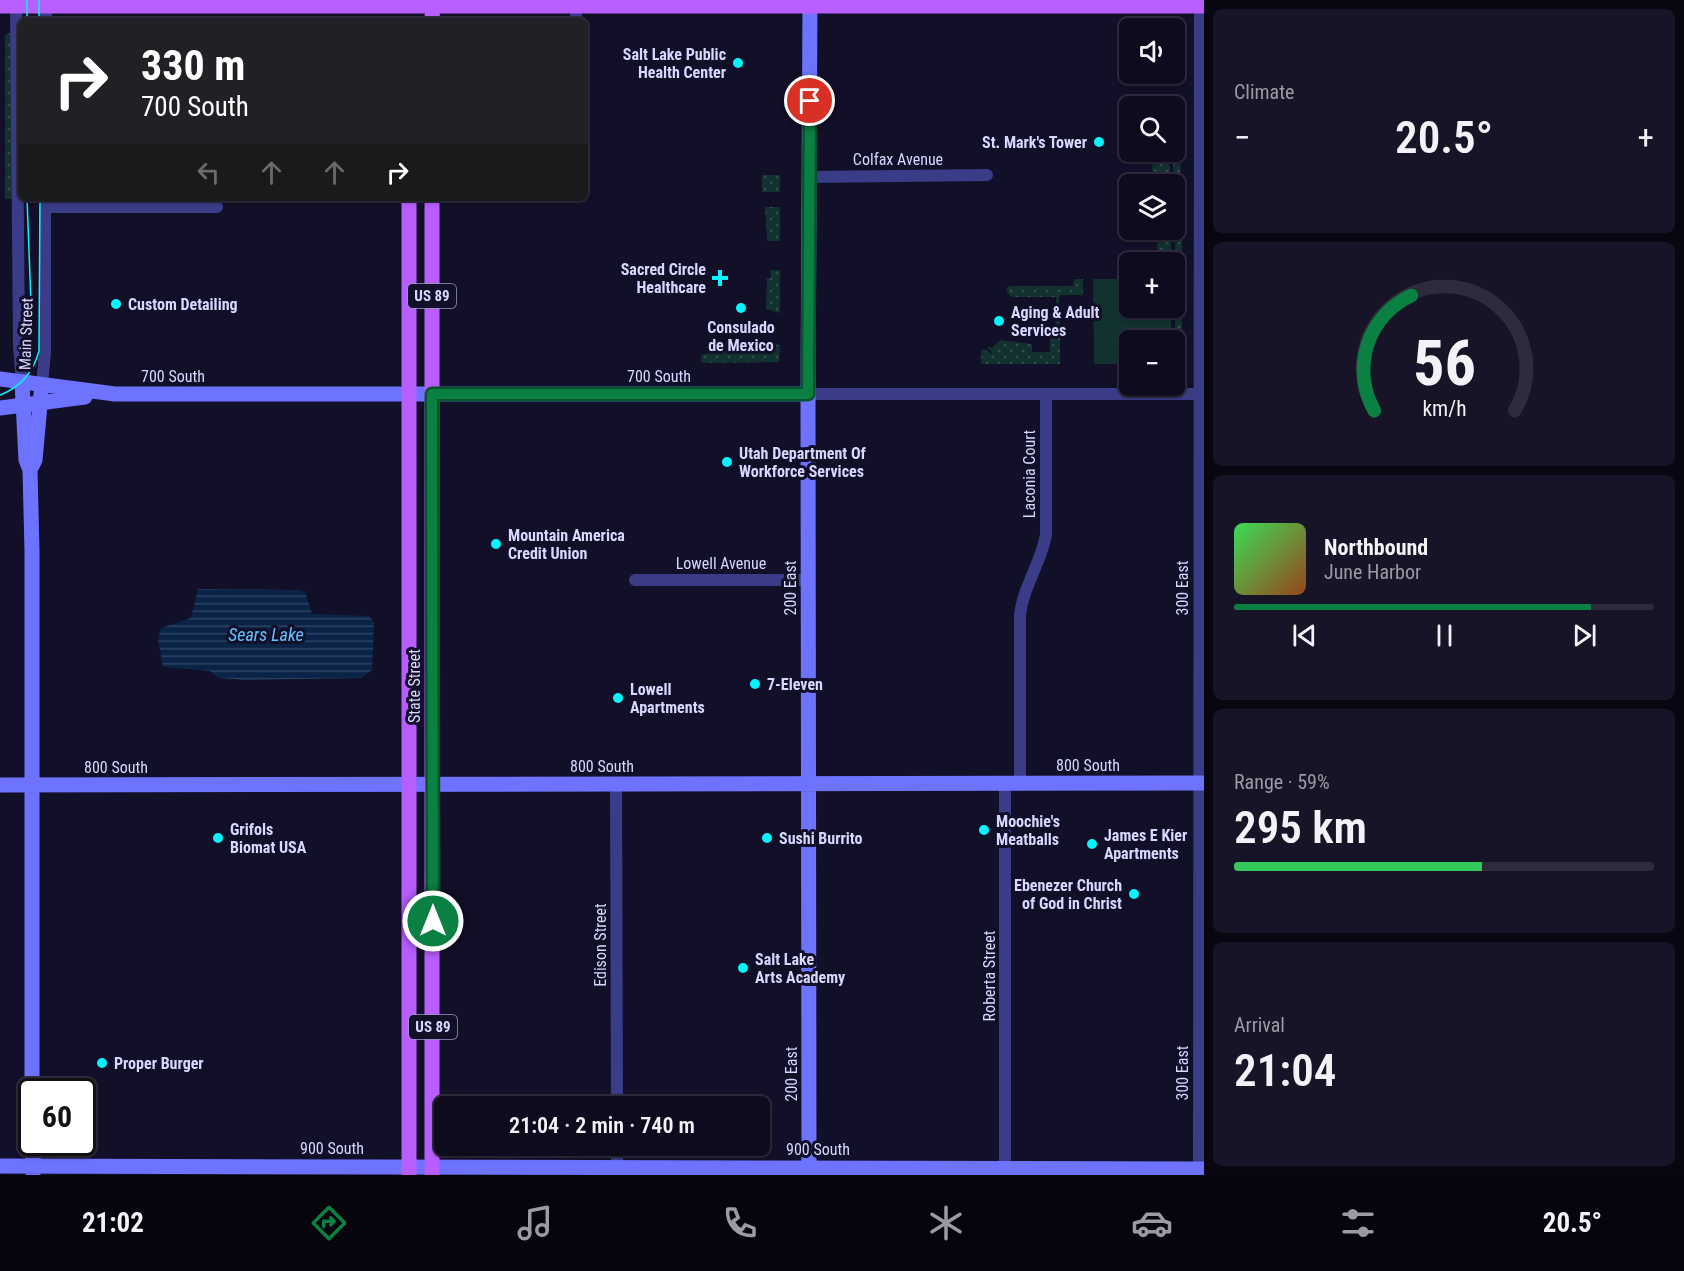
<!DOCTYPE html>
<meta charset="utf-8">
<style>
body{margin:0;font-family:"Roboto Condensed",sans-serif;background:#171427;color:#f1f3f6;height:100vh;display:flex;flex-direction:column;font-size:22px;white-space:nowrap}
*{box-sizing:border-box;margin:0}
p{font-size:20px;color:#9b9ba4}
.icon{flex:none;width:33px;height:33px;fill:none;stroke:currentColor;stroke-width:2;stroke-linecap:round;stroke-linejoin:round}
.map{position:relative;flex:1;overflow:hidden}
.panel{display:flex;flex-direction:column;gap:9px;padding:9px;background:#080610;width:480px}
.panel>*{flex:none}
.top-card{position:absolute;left:18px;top:18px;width:570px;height:183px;border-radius:9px;box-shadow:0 2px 4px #0004,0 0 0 2px #2e2b3c;background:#202124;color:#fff;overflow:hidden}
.controls{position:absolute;left:1119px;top:18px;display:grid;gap:12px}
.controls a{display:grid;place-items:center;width:66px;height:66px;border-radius:9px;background:#0e0b1e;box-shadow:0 2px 4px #0004,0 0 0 2px #2e2b3c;font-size:30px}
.speed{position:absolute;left:18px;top:1078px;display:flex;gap:12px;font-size:30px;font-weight:700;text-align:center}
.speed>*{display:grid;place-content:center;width:78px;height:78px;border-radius:50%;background:#0e0b1e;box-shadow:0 2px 4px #0004,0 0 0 2px #2e2b3c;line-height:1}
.speed .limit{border:3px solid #111;border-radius:9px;background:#fff;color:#111}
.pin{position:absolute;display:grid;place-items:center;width:51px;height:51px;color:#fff;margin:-26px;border:3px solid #fff;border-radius:50%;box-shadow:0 2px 6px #0007}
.me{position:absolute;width:66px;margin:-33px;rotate:0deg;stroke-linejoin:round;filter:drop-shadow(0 0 4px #0008)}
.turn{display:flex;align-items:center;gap:21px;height:126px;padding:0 24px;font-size:27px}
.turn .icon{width:78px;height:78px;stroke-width:2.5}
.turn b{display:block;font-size:42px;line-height:51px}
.lanes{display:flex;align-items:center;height:57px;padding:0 24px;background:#0003;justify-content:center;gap:30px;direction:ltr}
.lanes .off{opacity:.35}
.big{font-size:45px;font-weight:600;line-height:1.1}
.panel .tile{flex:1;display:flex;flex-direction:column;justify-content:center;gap:9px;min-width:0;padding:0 21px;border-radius:9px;background:#171427}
.panel .dial{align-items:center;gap:0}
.dial svg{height:156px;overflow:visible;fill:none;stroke:#2e2b3c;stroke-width:7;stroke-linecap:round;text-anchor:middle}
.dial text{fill:#f1f3f6;stroke:none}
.song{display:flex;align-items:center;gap:18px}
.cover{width:72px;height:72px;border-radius:9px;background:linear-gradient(135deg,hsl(130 70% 55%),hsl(20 70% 35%))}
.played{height:6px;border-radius:3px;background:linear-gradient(90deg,#0b8043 85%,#2e2b3c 85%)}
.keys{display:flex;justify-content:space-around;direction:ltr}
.heat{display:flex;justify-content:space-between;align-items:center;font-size:33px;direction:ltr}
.charge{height:9px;border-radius:4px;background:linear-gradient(90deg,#34c759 59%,#2e2b3c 0)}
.trip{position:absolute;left:434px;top:1096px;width:336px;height:60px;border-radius:9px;background:#0e0b1e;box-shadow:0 2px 4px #0004,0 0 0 2px #2e2b3c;font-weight:600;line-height:60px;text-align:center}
.tab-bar{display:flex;height:96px;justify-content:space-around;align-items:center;background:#06040c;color:#9b9ba4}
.tab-bar .icon{width:42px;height:42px}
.tab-bar .current{color:#0b8043}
.tab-bar b{font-size:27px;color:#f1f3f6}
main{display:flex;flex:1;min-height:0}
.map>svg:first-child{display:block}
.grass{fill:url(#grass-dots)}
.park{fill:#12322f}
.water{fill:url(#water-rules)}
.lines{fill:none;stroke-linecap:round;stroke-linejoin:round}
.street{stroke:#3a3c88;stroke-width:12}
.secondary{stroke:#6e73ff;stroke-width:15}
.primary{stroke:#b85eff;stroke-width:15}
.tram{stroke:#03f6ff;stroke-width:1.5}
.route-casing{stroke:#07532c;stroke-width:15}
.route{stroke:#0b8043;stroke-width:10}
.poi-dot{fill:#03f6ff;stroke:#120f28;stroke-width:2}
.labels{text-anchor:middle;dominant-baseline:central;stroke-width:6;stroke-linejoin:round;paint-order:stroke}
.shield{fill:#120f28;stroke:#9d9bbe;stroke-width:1.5}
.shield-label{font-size:15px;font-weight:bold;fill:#d9d7ff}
.poi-label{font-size:16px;font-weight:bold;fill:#d9d7ff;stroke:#120f28;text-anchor:start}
.street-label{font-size:16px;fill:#d9d7ff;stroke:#120f28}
.water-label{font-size:18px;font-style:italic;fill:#65c2ff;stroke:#120f28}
</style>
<main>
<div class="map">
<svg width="1204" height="1175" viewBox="0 0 1204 1175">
<defs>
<pattern id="grass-dots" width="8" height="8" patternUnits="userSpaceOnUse" patternTransform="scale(1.5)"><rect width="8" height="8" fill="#12322f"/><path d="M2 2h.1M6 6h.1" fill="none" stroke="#344f4e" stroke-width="1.8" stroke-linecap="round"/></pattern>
<pattern id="water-rules" width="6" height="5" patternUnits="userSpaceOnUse" patternTransform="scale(1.5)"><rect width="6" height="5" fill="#0a2447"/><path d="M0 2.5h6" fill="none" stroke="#2d4363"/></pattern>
</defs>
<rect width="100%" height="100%" fill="#120f28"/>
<path class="grass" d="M8,33L13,34V199H5V36Z
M1173,106L1182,107L1180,183H1173Z
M1154,152H1170V181L1152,170Z
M762,175H780V192H762Z
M765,207H780V241H767Z
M1175,215L1182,217V363H1175Z
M1159,230H1171V262H1156Z
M770,270H780V313L766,309L767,278H771Z
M1074,279H1083V295H1060L1058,304H1056V297H1011L1006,290L1009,286H1073Z
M1056,309L1060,311V364H981V351L984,349L991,354L992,352L987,348L989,346L992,348L1000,340L1032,344V352H1050V338H1056Z
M759,343L780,345L779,362L701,363V356C707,351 747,346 759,343Z"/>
<path class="park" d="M1093,279H1129L1130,308H1171V340H1130L1129,364H1094Z"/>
<path class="water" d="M198,589L299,590L305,592L312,614L369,616L374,622L372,670L361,678L246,680L219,678L210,671L163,667L158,639L161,628L191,618Z"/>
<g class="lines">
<path class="street" d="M16,0L19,347L22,382
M46,0V21
M576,4V21
M809,177L987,175
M45,207H217
M42,385L45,353V198
M808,394H1204
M635,580H808
M1005,783V1170
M1020,783V615C1023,587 1041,563 1046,535V394
M616,784L617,1107
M617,1146V1166
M1199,1169L1200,0"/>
<path class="secondary" d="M0,379L115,394H808
M22,382L26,460L30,470L32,551V1092
M0,408L85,397
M30,470L35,460L41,394
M0,785L1204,783
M33,1143V1175
M0,1166L1204,1169
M809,1166L808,394L810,0"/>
<path class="primary" d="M0,6H1204
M432,21L433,0
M432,198V1175
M409,1175V198"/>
<path class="tram" d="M39,0V21
M27,21V0
M27,198L32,330
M0,395C21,387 33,373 39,351L40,198"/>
</g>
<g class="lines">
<defs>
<path id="route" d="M433,921L432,394H808L810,101"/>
</defs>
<use href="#route" class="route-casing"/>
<use href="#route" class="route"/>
</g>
<g class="poi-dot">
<circle cx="738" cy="63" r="6"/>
<circle cx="1099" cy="142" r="6"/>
<path d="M717 269h6v6h6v6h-6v6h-6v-6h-6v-6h6z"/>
<circle cx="116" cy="304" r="6"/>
<circle cx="741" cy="308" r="6"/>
<circle cx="999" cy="321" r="6"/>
<circle cx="727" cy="462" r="6"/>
<circle cx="496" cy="544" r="6"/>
<circle cx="755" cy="684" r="6"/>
<circle cx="618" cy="698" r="6"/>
<circle cx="984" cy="830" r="6"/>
<circle cx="218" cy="838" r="6"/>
<circle cx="767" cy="838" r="6"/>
<circle cx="1092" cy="844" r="6"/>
<circle cx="1134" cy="894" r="6"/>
<circle cx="743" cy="968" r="6"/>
<circle cx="102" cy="1063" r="6"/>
</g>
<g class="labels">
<g class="shield">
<rect x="408" y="284" width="48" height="24" rx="4.5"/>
<rect x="409" y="1015" width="48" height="24" rx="4.5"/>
</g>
<g class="shield-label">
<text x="432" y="296">US 89</text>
<text x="433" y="1027">US 89</text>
</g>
<g class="poi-label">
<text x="726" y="54" text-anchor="end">Salt Lake Public<tspan x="726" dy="18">Health Center</tspan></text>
<text x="1087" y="142" text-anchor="end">St. Mark's Tower</text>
<text x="706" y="269" text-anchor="end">Sacred Circle<tspan x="706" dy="18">Healthcare</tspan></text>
<text x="128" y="304">Custom Detailing</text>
<text x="1011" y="312">Aging &amp; Adult<tspan x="1011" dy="18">Services</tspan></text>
<text x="741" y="327" text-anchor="middle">Consulado<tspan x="741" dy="18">de Mexico</tspan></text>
<text x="739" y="453">Utah Department Of<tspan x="739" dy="18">Workforce Services</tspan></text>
<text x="508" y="535">Mountain America<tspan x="508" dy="18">Credit Union</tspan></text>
<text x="767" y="684">7-Eleven</text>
<text x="630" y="689">Lowell<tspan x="630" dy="18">Apartments</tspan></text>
<text x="996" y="821">Moochie's<tspan x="996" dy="18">Meatballs</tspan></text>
<text x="230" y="829">Grifols<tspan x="230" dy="18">Biomat USA</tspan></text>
<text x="1104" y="835">James E Kier<tspan x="1104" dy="18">Apartments</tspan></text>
<text x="779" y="838">Sushi Burrito</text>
<text x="1122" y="885" text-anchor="end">Ebenezer Church<tspan x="1122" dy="18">of God in Christ</tspan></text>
<text x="755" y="959">Salt Lake<tspan x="755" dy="18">Arts Academy</tspan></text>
<text x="114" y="1063">Proper Burger</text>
</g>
<g class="street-label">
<text x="898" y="159">Colfax Avenue</text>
<text transform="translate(26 334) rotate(-88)">Main Street</text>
<text x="173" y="376">700 South</text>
<text x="659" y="376">700 South</text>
<text transform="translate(1029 474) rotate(-90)">Laconia Court</text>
<text x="721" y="563">Lowell Avenue</text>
<text transform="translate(790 588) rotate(-90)">200 East</text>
<text transform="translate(1182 588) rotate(-90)">300 East</text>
<text transform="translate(414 686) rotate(-90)">State Street</text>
<text x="1088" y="765">800 South</text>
<text x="602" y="766">800 South</text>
<text x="116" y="767">800 South</text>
<text transform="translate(600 945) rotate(-90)">Edison Street</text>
<text transform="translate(989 976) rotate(-90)">Roberta Street</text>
<text transform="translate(1182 1073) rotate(-90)">300 East</text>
<text transform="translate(791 1074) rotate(-90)">200 East</text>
<text x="332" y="1148">900 South</text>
<text x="818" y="1149">900 South</text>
</g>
<g class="water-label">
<text x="266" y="634">Sears Lake</text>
</g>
</g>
</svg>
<div class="controls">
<a><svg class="icon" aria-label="sound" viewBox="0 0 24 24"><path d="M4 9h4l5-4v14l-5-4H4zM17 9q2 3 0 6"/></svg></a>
<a><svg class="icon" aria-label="search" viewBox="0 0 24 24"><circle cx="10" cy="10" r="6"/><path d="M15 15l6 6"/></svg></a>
<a><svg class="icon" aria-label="layers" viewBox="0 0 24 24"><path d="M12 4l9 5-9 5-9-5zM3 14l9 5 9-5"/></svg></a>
<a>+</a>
<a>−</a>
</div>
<div class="speed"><div class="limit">60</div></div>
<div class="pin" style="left:810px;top:101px;background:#d93025"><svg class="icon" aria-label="arrive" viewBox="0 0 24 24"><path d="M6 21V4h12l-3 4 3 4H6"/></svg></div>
<svg class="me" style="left:433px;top:921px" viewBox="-20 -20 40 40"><circle r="17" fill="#0b8043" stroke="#fff" stroke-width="3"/><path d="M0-11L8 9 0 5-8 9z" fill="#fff"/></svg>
<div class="trip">21:04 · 2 min · 740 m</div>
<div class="top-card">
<div class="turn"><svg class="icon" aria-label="right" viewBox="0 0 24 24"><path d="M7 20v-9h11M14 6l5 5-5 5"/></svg><div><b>330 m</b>700 South</div></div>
<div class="lanes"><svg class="icon off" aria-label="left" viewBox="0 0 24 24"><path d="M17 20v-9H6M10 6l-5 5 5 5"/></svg><svg class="icon off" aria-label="ahead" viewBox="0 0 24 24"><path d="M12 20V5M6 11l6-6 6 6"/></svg><svg class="icon off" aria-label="ahead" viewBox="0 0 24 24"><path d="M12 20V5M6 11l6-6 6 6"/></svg><svg class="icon" aria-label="right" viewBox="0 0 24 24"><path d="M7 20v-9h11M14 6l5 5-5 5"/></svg></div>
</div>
</div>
<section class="panel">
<div class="tile"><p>Climate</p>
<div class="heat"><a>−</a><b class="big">20.5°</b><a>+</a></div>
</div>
<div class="tile dial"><svg viewBox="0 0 100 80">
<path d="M14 69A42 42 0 1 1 86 69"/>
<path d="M14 69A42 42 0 0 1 33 10" stroke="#0b8043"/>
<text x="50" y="56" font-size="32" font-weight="700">56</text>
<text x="50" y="72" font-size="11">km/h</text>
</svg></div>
<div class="tile">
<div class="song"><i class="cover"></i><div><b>Northbound</b><p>June Harbor</p></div></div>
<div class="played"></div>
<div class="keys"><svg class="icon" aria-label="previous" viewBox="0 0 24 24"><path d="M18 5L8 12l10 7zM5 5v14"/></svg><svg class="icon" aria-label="pause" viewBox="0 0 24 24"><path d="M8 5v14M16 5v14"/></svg><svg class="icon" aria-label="next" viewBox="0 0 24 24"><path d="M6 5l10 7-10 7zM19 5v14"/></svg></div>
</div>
<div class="tile"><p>Range · 59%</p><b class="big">295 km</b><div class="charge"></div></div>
<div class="tile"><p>Arrival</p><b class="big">21:04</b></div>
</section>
</main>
<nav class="tab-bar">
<b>21:02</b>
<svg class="icon current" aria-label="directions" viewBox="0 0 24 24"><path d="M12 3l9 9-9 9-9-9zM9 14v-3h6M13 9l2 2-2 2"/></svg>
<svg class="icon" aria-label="music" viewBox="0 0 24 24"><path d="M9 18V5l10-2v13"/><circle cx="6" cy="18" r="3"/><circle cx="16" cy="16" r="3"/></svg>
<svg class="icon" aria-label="phone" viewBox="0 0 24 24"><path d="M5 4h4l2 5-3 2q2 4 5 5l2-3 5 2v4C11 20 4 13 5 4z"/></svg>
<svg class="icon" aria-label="climate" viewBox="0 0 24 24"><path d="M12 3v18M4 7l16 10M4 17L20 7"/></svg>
<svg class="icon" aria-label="car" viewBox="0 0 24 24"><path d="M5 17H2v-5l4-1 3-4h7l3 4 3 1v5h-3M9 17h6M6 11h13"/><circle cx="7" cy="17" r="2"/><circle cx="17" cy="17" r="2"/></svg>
<svg class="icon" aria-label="filters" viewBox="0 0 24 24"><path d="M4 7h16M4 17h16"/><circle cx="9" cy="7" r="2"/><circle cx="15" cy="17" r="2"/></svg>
<b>20.5°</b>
</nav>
